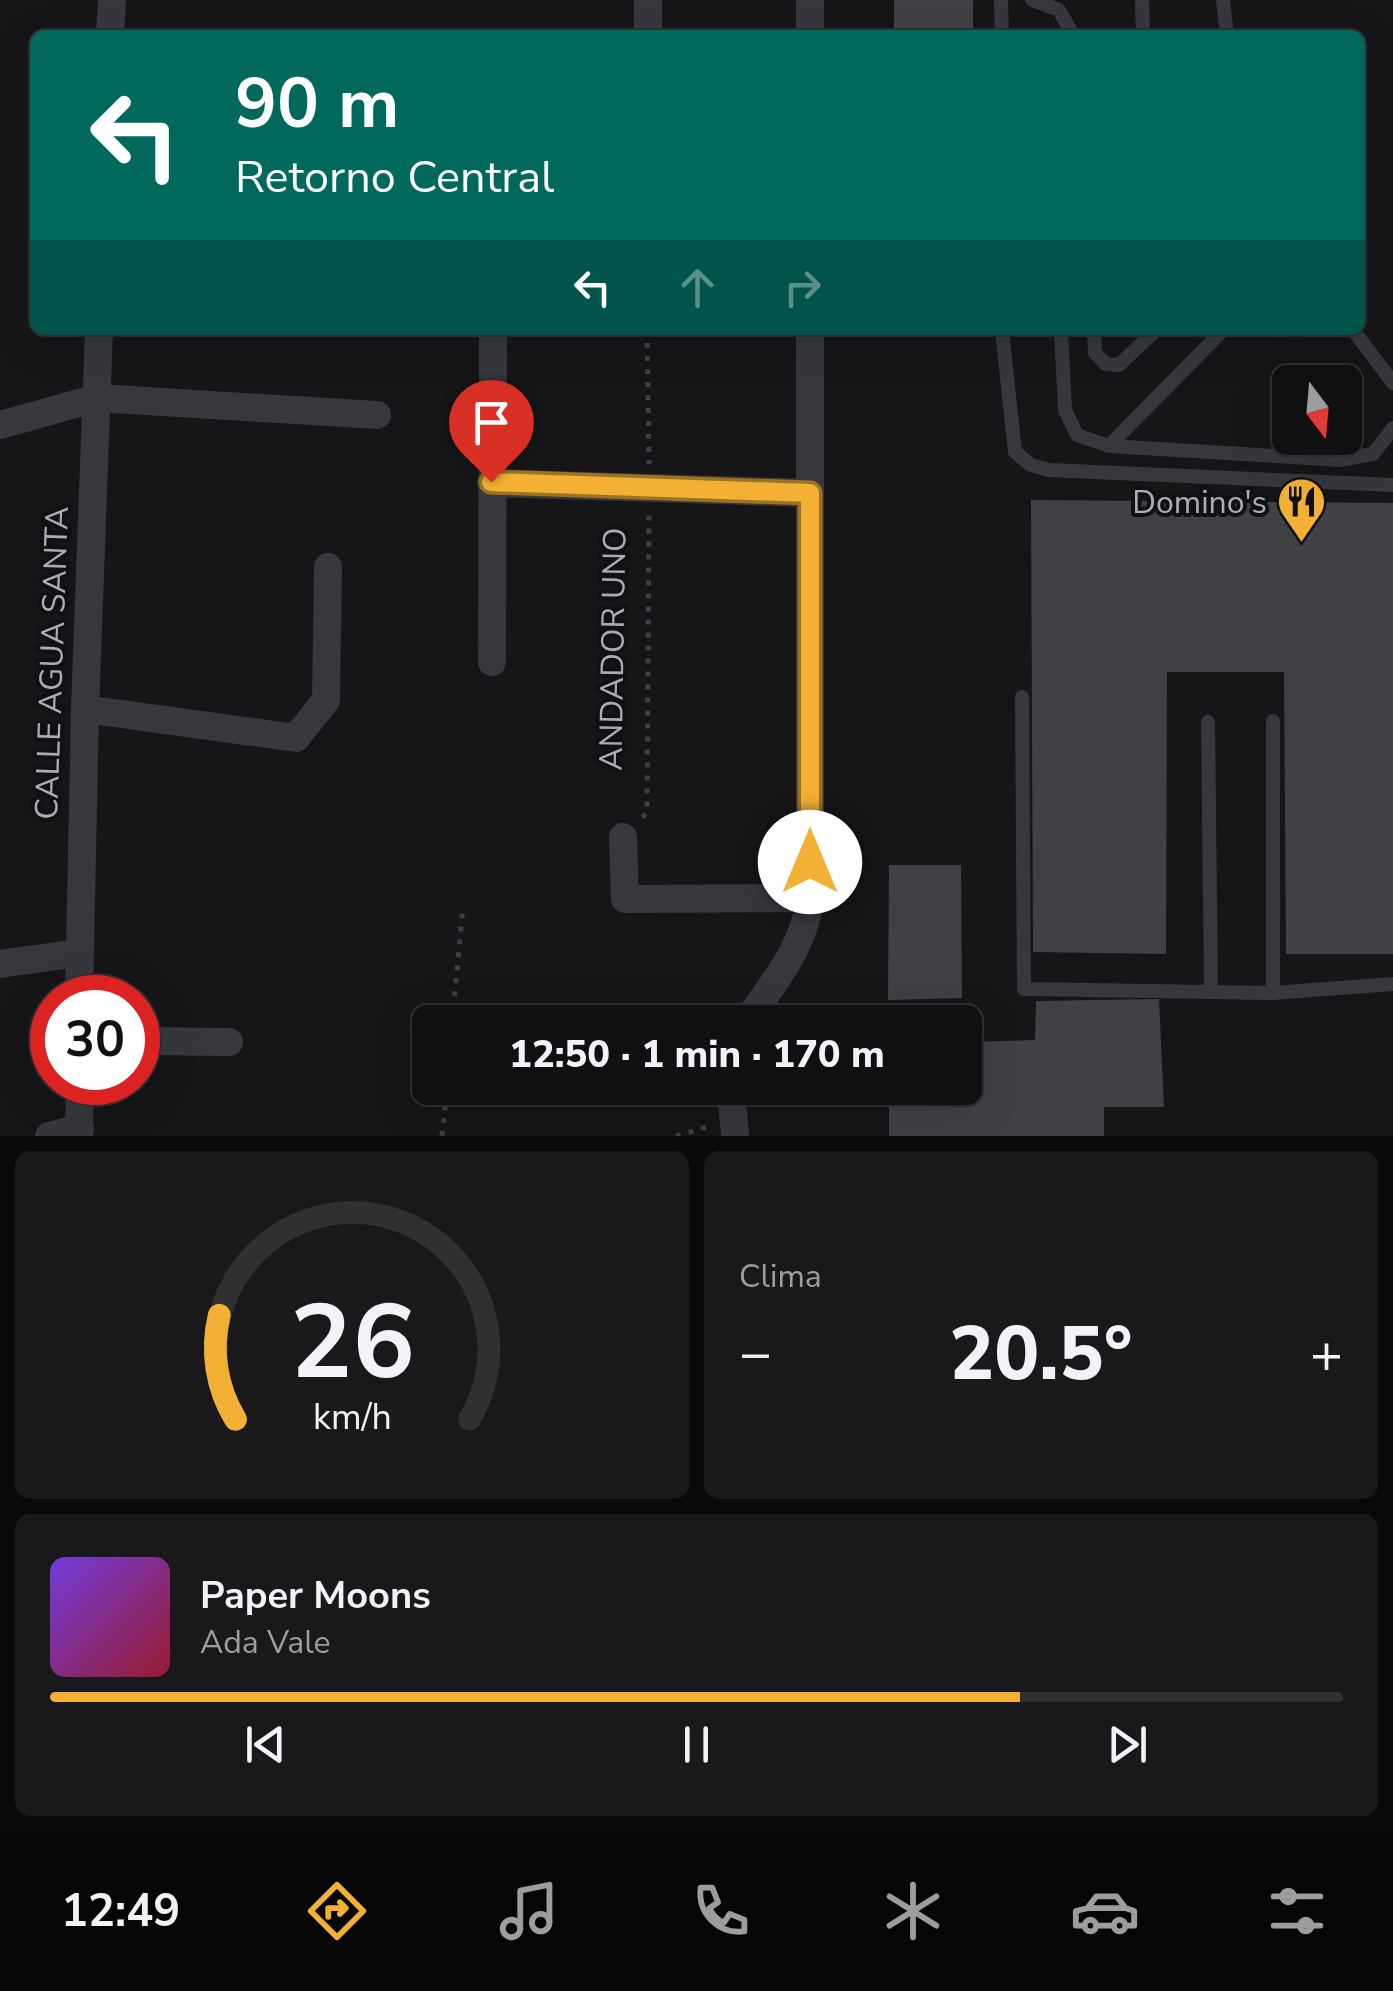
<!DOCTYPE html>
<html lang="es">
<meta charset="utf-8">
<style>
body{margin:0;font-family:"Nunito Sans",sans-serif;background:#19191b;color:#f1f3f6;height:100vh;display:flex;flex-direction:column;font-size:38px;white-space:nowrap}
*{box-sizing:border-box;margin:0}
p{font-size:32px;color:#9c9d9f}
.icon{flex:none;width:55px;height:55px;fill:none;stroke:currentColor;stroke-width:2;stroke-linecap:round;stroke-linejoin:round}
.map{position:relative;height:1136px;overflow:hidden}
.side{display:flex;flex-direction:column;gap:15px;padding:15px;background:#09090a;flex:1}
.side>*{flex:none}
.top-card{position:absolute;left:30px;top:30px;width:1335px;height:305px;border-radius:15px;box-shadow:0 10px 40px #0002,0 0 0 2px #303032;background:#00695c;color:#fff;overflow:hidden}
.needle{width:65px;rotate:164deg}
.fabs{position:absolute;left:1272px;top:365px;display:grid;gap:20px}
.fabs a{display:grid;place-items:center;width:90px;height:90px;border-radius:15px;background:#101012;box-shadow:0 10px 40px #0002,0 0 0 2px #303032;font-size:50px}
.speed{position:absolute;left:30px;top:975px;display:flex;gap:20px;font-size:50px;font-weight:700;text-align:center}
.speed>*{display:grid;place-content:center;width:130px;height:130px;border-radius:50%;background:#101012;box-shadow:0 10px 40px #0002,0 0 0 2px #303032;line-height:1}
.speed .limit{border:15px solid #d22;background:#fff;color:#111}
.pin{position:absolute;display:grid;place-items:center;width:85px;height:85px;color:#fff;margin:-102px -42px;border-radius:50% 50% 50% 0;rotate:-45deg;box-shadow:0 0 10px #0007}
.pin .icon{rotate:45deg}
.me{position:absolute;width:110px;margin:-55px;rotate:0deg;stroke-linejoin:round;filter:drop-shadow(0 0 8px #0008)}
.turn{display:flex;align-items:center;gap:35px;height:210px;padding:0 40px;font-size:45px}
.turn .icon{width:130px;height:130px;stroke-width:2.5}
.turn b{display:block;font-size:70px;line-height:85px}
.lanes{display:flex;align-items:center;height:95px;padding:0 40px;background:#0003;justify-content:center;gap:50px;direction:ltr}
.lanes .off{opacity:.35}
.big{font-size:75px;font-weight:800;line-height:1.1}
.side .widget{flex:1;display:flex;flex-direction:column;justify-content:center;gap:15px;min-width:0;padding:0 35px;border-radius:15px;background:#19191b}
.side .dial{align-items:center;gap:0}
.dial svg{height:260px;overflow:visible;fill:none;stroke:#303032;stroke-width:7;stroke-linecap:round;text-anchor:middle}
.dial text{fill:#f1f3f6;stroke:none}
.song{display:flex;align-items:center;gap:30px}
.cover{width:120px;height:120px;border-radius:15px;background:linear-gradient(135deg,hsl(260 70% 55%),hsl(350 70% 35%))}
.played{height:10px;border-radius:5px;background:linear-gradient(90deg,#f2b134 75%,#303032 75%)}
.keys{display:flex;justify-content:space-around;direction:ltr}
.heat{display:flex;justify-content:space-between;align-items:center;font-size:55px;direction:ltr}
.side .tiles{flex:1;display:grid;gap:15px;grid-template-columns:1fr 1fr}
.widget:last-child{grid-column:span 2}
.trip{position:absolute;left:412px;top:1005px;width:570px;height:100px;border-radius:15px;background:#101012;box-shadow:0 10px 40px #0002,0 0 0 2px #303032;font-weight:800;line-height:100px;text-align:center}
.menu{display:flex;height:160px;justify-content:space-around;align-items:center;background:#060607;color:#9c9d9f}
.menu .icon{width:70px;height:70px}
.menu .selected{color:#f2b134}
.menu b{font-size:45px;color:#f1f3f6}
.map>svg:first-child{display:block}
.building{fill:#404145}
.lines{fill:none;stroke-linecap:round;stroke-linejoin:round}
.path{stroke:#3d3f44;stroke-width:5;stroke-dasharray:5 8;stroke-linecap:butt}
.lane{stroke:#37383d;stroke-width:14}
.street{stroke:#37383d;stroke-width:28}
.route-casing{stroke:#9d7322;stroke-width:25}
.route{stroke:#f2b134;stroke-width:18}
.labels{text-anchor:middle;dominant-baseline:central;stroke-width:8;stroke-linejoin:round;paint-order:stroke}
.poi-label{font-size:32px;fill:#a8adb8;stroke:#111113;text-anchor:end}
.street-label{font-size:32px;fill:#a8adb8;stroke:#111113}
</style>
<div class="map">
<svg width="1393" height="1136" viewBox="0 0 1393 1136">
<rect width="100%" height="100%" fill="#161618"/>
<path class="building" d="M894,0H973V35H894Z
M1031,500L1393,503V954H1286L1284,672H1167L1166,954L1033,952Z
M889,865H961L962,998L888,1000Z
M1159,999L1164,1107H1104V1136H889V1088H965V1042L1035,1040L1036,1001Z"/>
<g class="lines">
<path class="path" d="M647,330L649,464
M642,817L647,813L649,515
M452,1022L463,906
M442,1136L447,1088
M676,1136L710,1126"/>
<path class="lane" d="M1001,0L1002,35
M1032,0L1059,10L1073,35
M1142,0L1143,35
M1223,0L1227,35
M1002,330L1015,452L1031,465L1049,470L1393,485
M1061,330L1065,410L1077,435L1109,446L1341,460L1373,454L1393,428
M1094,330L1095,353L1106,364L1119,365L1156,330
M1353,330L1393,383
M1109,446L1223,330
M1022,697L1024,989L1273,993L1393,984
M1273,721V993
M1208,722L1211,992"/>
<path class="street" d="M648,0V35
M810,0V35
M110,35L112,0
M0,425L97,398L377,415
M491,483L810,493
M492,662L493,330
M85,709L296,738L326,700L328,567
M623,837L625,899L810,898
M0,964L79,953
M79,998L85,709L99,330
M746,1022C773,983 805,947 810,898V330
M138,1041L229,1042
M731,1088L735,1136
M49,1136L80,1128
M79,1136L80,1082"/>
</g>
<g class="lines">
<defs>
<path id="route" d="M491,482L810,493V862"/>
</defs>
<use href="#route" class="route-casing"/>
<use href="#route" class="route"/>
</g>
<defs>
<symbol id="restaurant-pin" viewBox="-11 -11 22 30"><path d="M0 17L-7.5 6A9.5 9.5 0 1 1 7.5 6Z" fill="#f2b134" stroke="#111113"/><path d="M-5-6h1v4h1v-4h1v4h1v-4h1v5L-1.5 .5V6h-2V.5L-5-1ZM5-6V6H3V1.5H1.5Q1.5-4 5-6Z" fill="#111"/></symbol>
</defs>
<g fill-rule="evenodd">
<use href="#restaurant-pin" x="1274" y="474" width="55" height="75"/>
</g>
<g class="labels">
<g class="poi-label">
<text x="1267" y="502">Domino's</text>
</g>
<g class="street-label">
<text transform="translate(613 649) rotate(-89)">ANDADOR UNO</text>
<text transform="translate(52 663) rotate(-88)">CALLE AGUA SANTA</text>
</g>
</g>
</svg>
<div class="fabs">
<a><svg class="needle" viewBox="-14 -14 28 28"><path d="M0-13l5 13h-10z" fill="#e53935"/><path d="M0 13l5-13h-10z" fill="#9c9d9f"/></svg></a>
</div>
<div class="speed"><div class="limit">30</div></div>
<div class="pin" style="left:491px;top:482px;background:#d93025"><svg class="icon" aria-label="arrive" viewBox="0 0 24 24"><path d="M6 21V4h12l-3 4 3 4H6"/></svg></div>
<svg class="me" style="left:810px;top:862px" viewBox="-20 -20 40 40"><circle r="19" fill="#fff"/><path d="M0-13L10 11 0 6-10 11z" fill="#f2b134"/></svg>
<div class="trip">12:50 · 1 min · 170 m</div>
<div class="top-card">
<div class="turn"><svg class="icon" aria-label="left" viewBox="0 0 24 24"><path d="M17 20v-9H6M10 6l-5 5 5 5"/></svg><div><b>90 m</b>Retorno Central</div></div>
<div class="lanes"><svg class="icon" aria-label="left" viewBox="0 0 24 24"><path d="M17 20v-9H6M10 6l-5 5 5 5"/></svg><svg class="icon off" aria-label="ahead" viewBox="0 0 24 24"><path d="M12 20V5M6 11l6-6 6 6"/></svg><svg class="icon off" aria-label="right" viewBox="0 0 24 24"><path d="M7 20v-9h11M14 6l5 5-5 5"/></svg></div>
</div>
</div>
<section class="side">
<div class="tiles">
<div class="widget dial"><svg viewBox="0 0 100 80">
<path d="M14 69A42 42 0 1 1 86 69"/>
<path d="M14 69A42 42 0 0 1 9 37" stroke="#f2b134"/>
<text x="50" y="56" font-size="32" font-weight="700">26</text>
<text x="50" y="72" font-size="11">km/h</text>
</svg></div>
<div class="widget"><p>Clima</p>
<div class="heat"><a>−</a><b class="big">20.5°</b><a>+</a></div>
</div>
<div class="widget">
<div class="song"><i class="cover"></i><div><b>Paper Moons</b><p>Ada Vale</p></div></div>
<div class="played"></div>
<div class="keys"><svg class="icon" aria-label="previous" viewBox="0 0 24 24"><path d="M18 5L8 12l10 7zM5 5v14"/></svg><svg class="icon" aria-label="pause" viewBox="0 0 24 24"><path d="M8 5v14M16 5v14"/></svg><svg class="icon" aria-label="next" viewBox="0 0 24 24"><path d="M6 5l10 7-10 7zM19 5v14"/></svg></div>
</div>
</div>
</section>
<nav class="menu">
<b>12:49</b>
<svg class="icon selected" aria-label="directions" viewBox="0 0 24 24"><path d="M12 3l9 9-9 9-9-9zM9 14v-3h6M13 9l2 2-2 2"/></svg>
<svg class="icon" aria-label="music" viewBox="0 0 24 24"><path d="M9 18V5l10-2v13"/><circle cx="6" cy="18" r="3"/><circle cx="16" cy="16" r="3"/></svg>
<svg class="icon" aria-label="phone" viewBox="0 0 24 24"><path d="M5 4h4l2 5-3 2q2 4 5 5l2-3 5 2v4C11 20 4 13 5 4z"/></svg>
<svg class="icon" aria-label="climate" viewBox="0 0 24 24"><path d="M12 3v18M4 7l16 10M4 17L20 7"/></svg>
<svg class="icon" aria-label="car" viewBox="0 0 24 24"><path d="M5 17H2v-5l4-1 3-4h7l3 4 3 1v5h-3M9 17h6M6 11h13"/><circle cx="7" cy="17" r="2"/><circle cx="17" cy="17" r="2"/></svg>
<svg class="icon" aria-label="filters" viewBox="0 0 24 24"><path d="M4 7h16M4 17h16"/><circle cx="9" cy="7" r="2"/><circle cx="15" cy="17" r="2"/></svg>
</nav>
